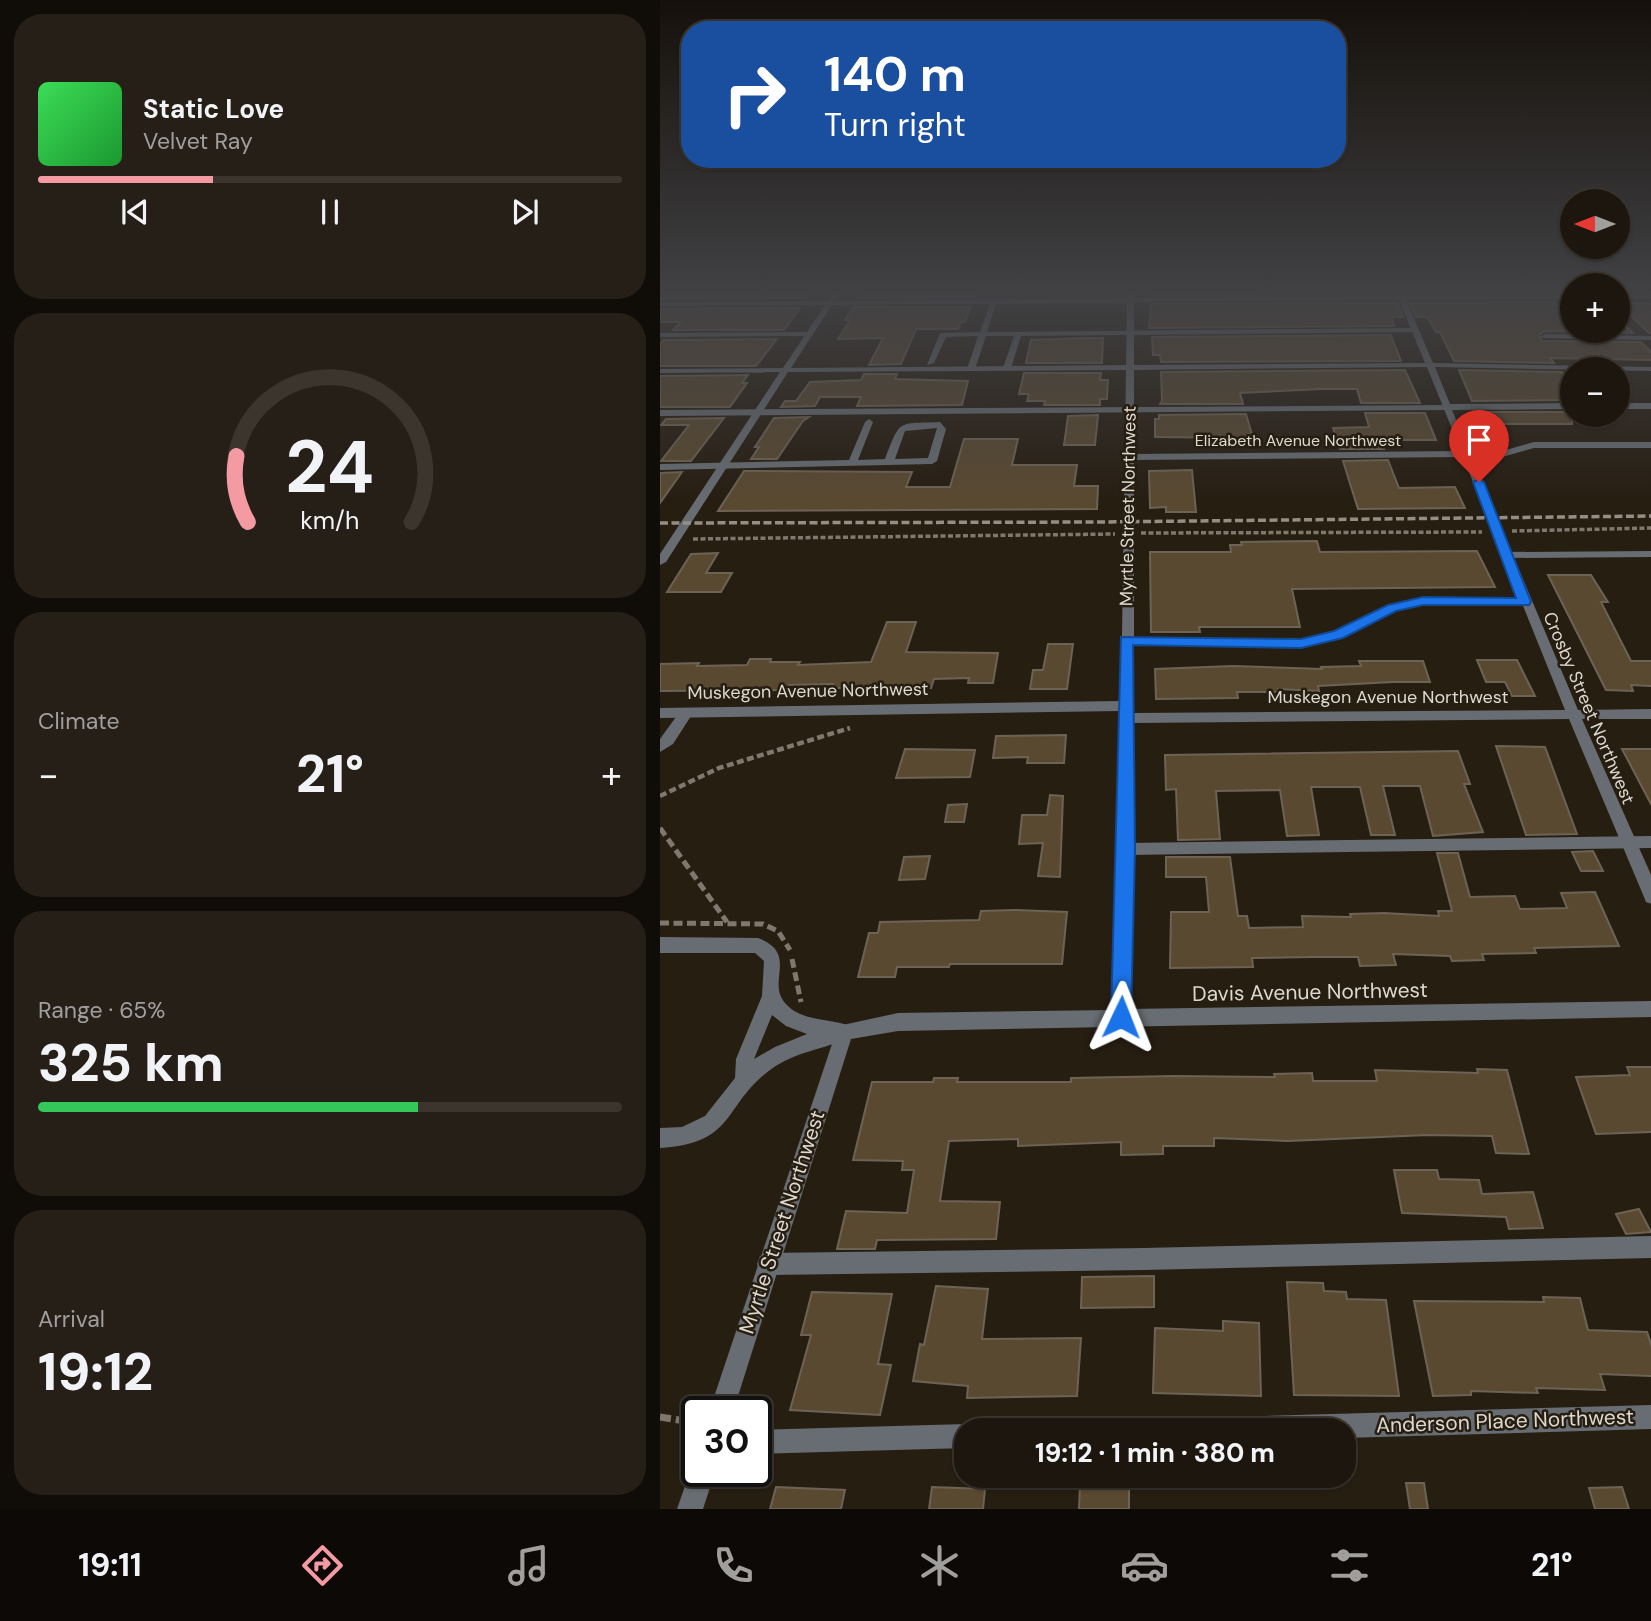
<!DOCTYPE html>
<meta charset="utf-8">
<style>
body{margin:0;font-family:"DM Sans",sans-serif;background:#251f17;color:#f1f3f6;height:100vh;display:flex;flex-direction:column;font-size:26px;white-space:nowrap}
*{box-sizing:border-box;margin:0}
p{font-size:23px;color:#a09f9e}
.icon{flex:none;width:38px;height:38px;fill:none;stroke:currentColor;stroke-width:2;stroke-linecap:round;stroke-linejoin:round}
.map{position:relative;flex:1;overflow:hidden}
.details{display:flex;flex-direction:column;gap:14px;padding:14px;background:#100c08;width:660px}
.details>*{flex:none}
.guide{position:absolute;left:21px;top:21px;width:665px;height:147px;border-radius:28px;box-shadow:0 2px 5px #0004,0 0 0 2px #3b352e;background:#1a4fa0;color:#fff;overflow:hidden}
.needle{width:46px;rotate:270deg}
.tools{position:absolute;left:900px;top:189px;display:grid;gap:14px}
.tools a{display:grid;place-items:center;width:70px;height:70px;border-radius:50%;background:#1d160e;box-shadow:0 2px 5px #0004,0 0 0 2px #3b352e;font-size:35px}
.speed{position:absolute;left:21px;top:1396px;display:flex;gap:14px;font-size:35px;font-weight:700;text-align:center}
.speed>*{display:grid;place-content:center;width:91px;height:91px;border-radius:50%;background:#1d160e;box-shadow:0 2px 5px #0004,0 0 0 2px #3b352e;line-height:1}
.speed .limit{border:4px solid #111;border-radius:10px;background:#fff;color:#111}
.pin{position:absolute;display:grid;place-items:center;width:60px;height:60px;color:#fff;margin:-72px -30px;border-radius:50% 50% 50% 0;rotate:-45deg;box-shadow:0 0 7px #0007}
.pin .icon{rotate:45deg}
.me{position:absolute;width:77px;margin:-38px;rotate:2deg;stroke-linejoin:round;filter:drop-shadow(0 0 5px #0008)}
.turn{display:flex;align-items:center;gap:24px;height:147px;padding:0 28px;font-size:32px}
.turn .icon{width:91px;height:91px;stroke-width:2.5}
.turn b{display:block;font-size:49px;line-height:60px}
.big{font-size:52px;font-weight:800;line-height:1.1}
.details .tile{flex:1;display:flex;flex-direction:column;justify-content:center;gap:10px;min-width:0;padding:0 24px;border-radius:28px;background:#251f17}
.details .dial{align-items:center;gap:0}
.dial svg{height:182px;overflow:visible;fill:none;stroke:#3b352e;stroke-width:7;stroke-linecap:round;text-anchor:middle}
.dial text{fill:#f1f3f6;stroke:none}
.song{display:flex;align-items:center;gap:21px}
.cover{width:84px;height:84px;border-radius:10px;background:linear-gradient(135deg,hsl(130 70% 55%),hsl(130 70% 35%))}
.played{height:7px;border-radius:4px;background:linear-gradient(90deg,#f49aa2 30%,#3b352e 30%)}
.keys{display:flex;justify-content:space-around;direction:ltr}
.heat{display:flex;justify-content:space-between;align-items:center;font-size:38px;direction:ltr}
.charge{height:10px;border-radius:5px;background:linear-gradient(90deg,#34c759 65%,#3b352e 0)}
.trip{position:absolute;left:294px;top:1418px;width:402px;height:70px;border-radius:28px;background:#1d160e;box-shadow:0 2px 5px #0004,0 0 0 2px #3b352e;font-weight:800;line-height:70px;text-align:center}
.menu{display:flex;height:112px;justify-content:space-around;align-items:center;background:#0c0906;color:#a09f9e}
.menu .icon{width:49px;height:49px}
.menu .active{color:#f49aa2}
.menu b{font-size:32px;color:#f1f3f6}
main{display:flex;flex:1;min-height:0}
.map>svg:first-child{display:block}
.building{fill:#594931;stroke:#6d6354;stroke-width:2}
.lines{fill:none;stroke-linecap:round;stroke-linejoin:round}
.path-far3{stroke:#80786e;stroke-width:3.5;stroke-dasharray:5 2.5;stroke-linecap:butt}
.path-far2{stroke:#80786e;stroke-width:4.5;stroke-dasharray:7 3.5;stroke-linecap:butt}
.path-far1{stroke:#80786e;stroke-width:5;stroke-dasharray:9 4.5;stroke-linecap:butt}
.path{stroke:#80786e;stroke-width:7;stroke-dasharray:11 5;stroke-linecap:butt}
.lane{fill:#676d73;fill-rule:evenodd}
.street{fill:#676d73;fill-rule:evenodd}
.rail{stroke:#968e85;stroke-width:3.5;stroke-dasharray:8 3.5;stroke-linecap:butt}
.route{fill:#1a73e8;stroke:#114b97;stroke-width:2}
.labels{text-anchor:middle;dominant-baseline:central;stroke-width:5;stroke-linejoin:round;paint-order:stroke}
.far-street-label{font-size:16px;fill:#ded8d0;stroke:#271e12}
.street-label{font-size:18px;fill:#ded8d0;stroke:#271e12}
.near-street-label{font-size:21px;fill:#ded8d0;stroke:#271e12}
</style>
<main>
<section class="details">
<div class="tile">
<div class="song"><i class="cover"></i><div><b>Static Love</b><p>Velvet Ray</p></div></div>
<div class="played"></div>
<div class="keys"><svg class="icon" aria-label="previous" viewBox="0 0 24 24"><path d="M18 5L8 12l10 7zM5 5v14"/></svg><svg class="icon" aria-label="pause" viewBox="0 0 24 24"><path d="M8 5v14M16 5v14"/></svg><svg class="icon" aria-label="next" viewBox="0 0 24 24"><path d="M6 5l10 7-10 7zM19 5v14"/></svg></div>
</div>
<div class="tile dial"><svg viewBox="0 0 100 80">
<path d="M14 69A42 42 0 1 1 86 69"/>
<path d="M14 69A42 42 0 0 1 9 40" stroke="#f49aa2"/>
<text x="50" y="56" font-size="32" font-weight="700">24</text>
<text x="50" y="72" font-size="11">km/h</text>
</svg></div>
<div class="tile"><p>Climate</p>
<div class="heat"><a>−</a><b class="big">21°</b><a>+</a></div>
</div>
<div class="tile"><p>Range · 65%</p><b class="big">325 km</b><div class="charge"></div></div>
<div class="tile"><p>Arrival</p><b class="big">19:12</b></div>
</section>
<div class="map">
<svg width="992" height="1509" viewBox="0 0 992 1509">
<rect width="100%" height="100%" fill="#271e12"/>
<path class="building" d="M0,290H147L153,291L147,298L0,299Z
M204,290H317L315,297L199,298Z
M489,290H882L885,293L490,295Z
M894,302L912,320V331H957V328H968L973,333L885,331L879,335L882,341L981,342L992,353V360L890,358L894,363L794,361L780,332H776L767,317H756L750,303Z
M737,303L743,317H732L734,326L489,328L491,304Z
M958,303L992,304V333H989Z
M193,307H311L305,322H301L298,329H256L241,364L209,365L223,338L178,339L190,320H185Z
M140,308L124,330H13L21,322H0V309Z
M731,335L741,361L501,362L500,355H493L492,337Z
M425,338H443L442,363H366L371,340Z
M117,339L96,366H0V344L4,340Z
M745,370L760,403H701L697,389H661L580,393L583,404H500L502,401L501,372Z
M799,370L902,372L912,383V400L812,401Z
M364,373H441L440,380H448L447,399H440V405H384L385,401H367L369,394H359Z
M204,374H237L235,379L308,381L302,405L197,406L201,397H160L155,406L121,407L125,401H136L150,382L201,380Z
M88,375L82,383H87L70,407H0V376Z
M820,412H912V424H828Z
M705,413H765L776,440H720L724,449H680L673,428L709,427Z
M586,414L593,438L495,437V419H499V415Z
M438,415L435,445H404L408,416Z
M149,417L143,421L117,459H91L99,447H95L114,418Z
M64,418L31,461H1L29,425H1L6,419Z
M304,439H358L352,465H417L414,486H438L437,509L58,511L84,471L252,472L246,487H290Z
M728,460L739,488L795,487L805,508L698,509L683,461Z
M532,470L536,512H506V507L490,508L489,471Z
M22,472L0,503V473Z
M657,541L660,552L817,551L835,587L632,589L640,627H539L540,632H491L490,552H571L570,545H582L581,542Z
M58,553L46,573H72L61,592H7L31,554Z
M888,575H931L948,602H941L971,661H992V686L971,685L973,691L946,690Z
M227,622H256L246,652L338,653L333,683H308L309,678L274,679L271,688H172L173,684L129,685L127,690L0,691V664L39,663L37,666L87,665L90,659H111L110,662H140L138,665L211,662Z
M388,644H413L407,689H370L373,670H383Z
M817,660H857L875,696H852L845,682H826Z
M699,661H763L770,682H733L658,686L659,691L618,689V692H577L578,698L496,699L495,669L573,666L662,669L661,667L701,666Z
M406,735L404,763H367L368,757L333,758L336,736Z
M836,746L885,747L917,834L866,835Z
M245,749L315,750L310,777L236,778Z
M962,749H992V806Z
M798,751L810,784H804L823,832L773,836L760,786H723L735,835H711L700,787H651L659,835L627,836L620,790L556,791L560,839L518,840L516,789L506,790L505,755Z
M390,795L403,796L400,877L378,876L383,843L359,844L362,815H387Z
M307,804L304,822H285L288,805Z
M933,851L943,871H921L912,852Z
M777,853H798L810,897L855,896L860,909L907,908L901,893L935,892L959,946L874,948L876,953L822,954L824,960L792,961L790,956L733,954L736,965L700,966L698,957H653L592,958L593,967L510,968L511,912H549L546,877H506V857H570L578,916H587L589,928L643,927L642,916L691,917L690,914L724,913L779,916L778,911H792Z
M270,856L265,879L239,880L244,857Z
M355,910L407,912L402,964H290L289,967H237L235,977H198L209,933H218L220,922L319,920L321,911Z
M967,1067H992V1132L936,1134L916,1077L970,1075Z
M817,1069L847,1070L869,1154L836,1153L832,1136L768,1135L628,1141L554,1138V1146H503V1154L461,1155V1142L358,1146V1139L289,1141L280,1201L340,1202L336,1239L217,1240L215,1249H177L186,1211L247,1213L254,1170H242L243,1161L193,1160L212,1082H273L274,1078H298L297,1082H411V1078L514,1076L615,1077L614,1074L652,1073L653,1081H717L715,1070L818,1073Z
M734,1170H777L779,1179L819,1180L822,1194L873,1192L883,1228L849,1229L846,1217L742,1213Z
M979,1209L991,1232L966,1234L956,1214Z
M494,1276V1307L421,1308L422,1277Z
M627,1282L663,1283L664,1291L686,1292L687,1299L726,1300L739,1396L634,1395Z
M276,1286L328,1289L322,1339L421,1338L417,1396L307,1398L308,1386L253,1381L260,1344L264,1345Z
M152,1292L232,1294L218,1364L231,1365L220,1415L130,1410L151,1335H141Z
M883,1297L920,1298L928,1330L987,1332L992,1347V1376L940,1374L945,1390L876,1388L878,1393L811,1391V1395L773,1396L754,1301L884,1302Z
M563,1321L599,1323L601,1396L493,1393L495,1328L563,1331Z
M746,1483H764L768,1509H750Z
M420,1485L469,1486V1509H419Z
M116,1487L185,1490L181,1509H110Z
M272,1487L325,1489L323,1509H269Z
M962,1487L969,1509H935L929,1488Z"/>
<g class="lines">
<path class="path-far3" d="M852,531L992,528
M481,533L822,532
M33,539L455,534"/>
<path class="path-far2" d="M0,796L59,768L190,728"/>
<path class="path-far1" d="M0,828L67,922
M0,923L103,924L118,931L130,950
M132,959L141,1002"/>
<path class="path" d="M0,1417L25,1421"/>
<path class="lane" d="M907,290H912V293L908,291Z
M334,299L337,301L327,332L755,328L759,330L755,332L361,336L351,368L347,370L343,368L354,336H326L315,369L311,371L307,369L318,336L286,337L274,363L267,365L280,333L320,332L331,301Z
M152,332V336H149L0,337V333Z
M790,405V409L787,410L0,416V410Z
M209,419L213,422L198,460L225,459C241,418 237,424 280,422L286,429L277,461L272,464L0,470V464L189,460L205,422ZM277,428L268,458L235,459L245,431Z
M874,442H992V448H874L828,461L809,460L804,457L809,454L828,455Z
M992,551V557L847,558L842,555L847,552Z
M763,597L864,598L870,602L864,606L763,605L736,611L682,638L641,647L466,645L460,641L466,637L641,639L674,632L728,605Z
M26,708L33,713L31,716L13,744L0,752V739L21,710Z
M992,836V848L466,855L461,853L458,849L461,845L466,843Z
M0,937L98,938C141,954 103,984 128,1006C145,1022 170,1018 190,1026L193,1032L190,1038C164,1049 134,1052 110,1070C61,1107 77,1143 0,1148V1128L22,1127L45,1116L75,1078L76,1059L102,996L104,961L95,953H0ZM112,1015L126,1026L147,1034L115,1047L94,1059Z
M992,1236V1258L484,1270L108,1275L100,1272L97,1264L100,1256L108,1253L484,1248Z"/>
<path class="street" d="M175,290H181L175,301L467,298L468,290H474V298L912,295V299L746,300L773,363L992,367V371L775,367L790,404L912,403V409L792,410L918,710L992,709V719H922L992,877V904L986,902L984,897L909,719L474,723L470,1009L992,1001V1017L238,1031L191,1039L73,1412H49L178,1026L238,1013L452,1010L460,721L458,718L461,711L0,718V708L461,701L466,370L128,372L6,562L0,565V554L120,372L0,373V369L123,368L165,305L0,306V302L168,301ZM739,300L765,363L474,365V302ZM467,303L466,365L131,368L172,305ZM767,367L801,451L474,454V370ZM803,457L905,710L474,713V460Z
M992,294V298L957,299V295Z
M885,334L992,336V340L882,338L881,336Z
M957,403H992V409H957Z
M992,1405V1429L684,1438V1430H520L523,1421L532,1418Z
M306,1424L316,1430H306V1448L96,1454V1430Z
M37,1462V1472H55L43,1509H17L33,1463Z"/>
<path class="rail" d="M0,523L444,522L992,516"/>
</g>
<linearGradient id="sky" x2="0" y2="1"><stop stop-color="#15100a"/><stop offset="0.58" stop-color="#414144"/><stop offset="1" stop-color="#414144" stop-opacity="0"/></linearGradient>
<rect width="992" height="501" fill="url(#sky)"/>
<path class="route" d="M819,479L824,482L871,602L869,605H763L736,611L683,638L641,648L473,645L475,849L471,1017L468,1024L461,1027L454,1024L451,1017L461,637L641,639L674,631L728,605L763,597L856,598L813,482Z"/>
<g class="labels">
<g class="far-street-label">
<text x="638" y="440">Elizabeth Avenue Northwest</text>
</g>
<g class="street-label">
<text transform="translate(468 506) rotate(-89)">Myrtle Street Northwest</text>
<text transform="translate(148 691) rotate(-1)">Muskegon Avenue Northwest</text>
<text x="728" y="697">Muskegon Avenue Northwest</text>
<text transform="translate(929 708) rotate(67)">Crosby Street Northwest</text>
</g>
<g class="near-street-label">
<text transform="translate(650 992) rotate(-1)">Davis Avenue Northwest</text>
<text transform="translate(122 1222) rotate(-72)">Myrtle Street Northwest</text>
<text transform="translate(845 1421) rotate(-2)">Anderson Place Northwest</text>
</g>
</g>
</svg>
<div class="tools">
<a><svg class="needle" viewBox="-14 -14 28 28"><path d="M0-13l5 13h-10z" fill="#e53935"/><path d="M0 13l5-13h-10z" fill="#a09f9e"/></svg></a>
<a>+</a>
<a>−</a>
</div>
<div class="speed"><div class="limit">30</div></div>
<div class="pin" style="left:819px;top:482px;background:#d93025"><svg class="icon" aria-label="arrive" viewBox="0 0 24 24"><path d="M6 21V4h12l-3 4 3 4H6"/></svg></div>
<svg class="me" style="left:461px;top:1017px" viewBox="-20 -20 40 40"><path d="M0-17L14 15 0 8-14 15z" fill="#1a73e8" stroke="#fff" stroke-width="4"/></svg>
<div class="trip">19:12 · 1 min · 380 m</div>
<div class="guide">
<div class="turn"><svg class="icon" aria-label="right" viewBox="0 0 24 24"><path d="M7 20v-9h11M14 6l5 5-5 5"/></svg><div><b>140 m</b>Turn right</div></div>
</div>
</div>
</main>
<nav class="menu">
<b>19:11</b>
<svg class="icon active" aria-label="directions" viewBox="0 0 24 24"><path d="M12 3l9 9-9 9-9-9zM9 14v-3h6M13 9l2 2-2 2"/></svg>
<svg class="icon" aria-label="music" viewBox="0 0 24 24"><path d="M9 18V5l10-2v13"/><circle cx="6" cy="18" r="3"/><circle cx="16" cy="16" r="3"/></svg>
<svg class="icon" aria-label="phone" viewBox="0 0 24 24"><path d="M5 4h4l2 5-3 2q2 4 5 5l2-3 5 2v4C11 20 4 13 5 4z"/></svg>
<svg class="icon" aria-label="climate" viewBox="0 0 24 24"><path d="M12 3v18M4 7l16 10M4 17L20 7"/></svg>
<svg class="icon" aria-label="car" viewBox="0 0 24 24"><path d="M5 17H2v-5l4-1 3-4h7l3 4 3 1v5h-3M9 17h6M6 11h13"/><circle cx="7" cy="17" r="2"/><circle cx="17" cy="17" r="2"/></svg>
<svg class="icon" aria-label="filters" viewBox="0 0 24 24"><path d="M4 7h16M4 17h16"/><circle cx="9" cy="7" r="2"/><circle cx="15" cy="17" r="2"/></svg>
<b>21°</b>
</nav>
